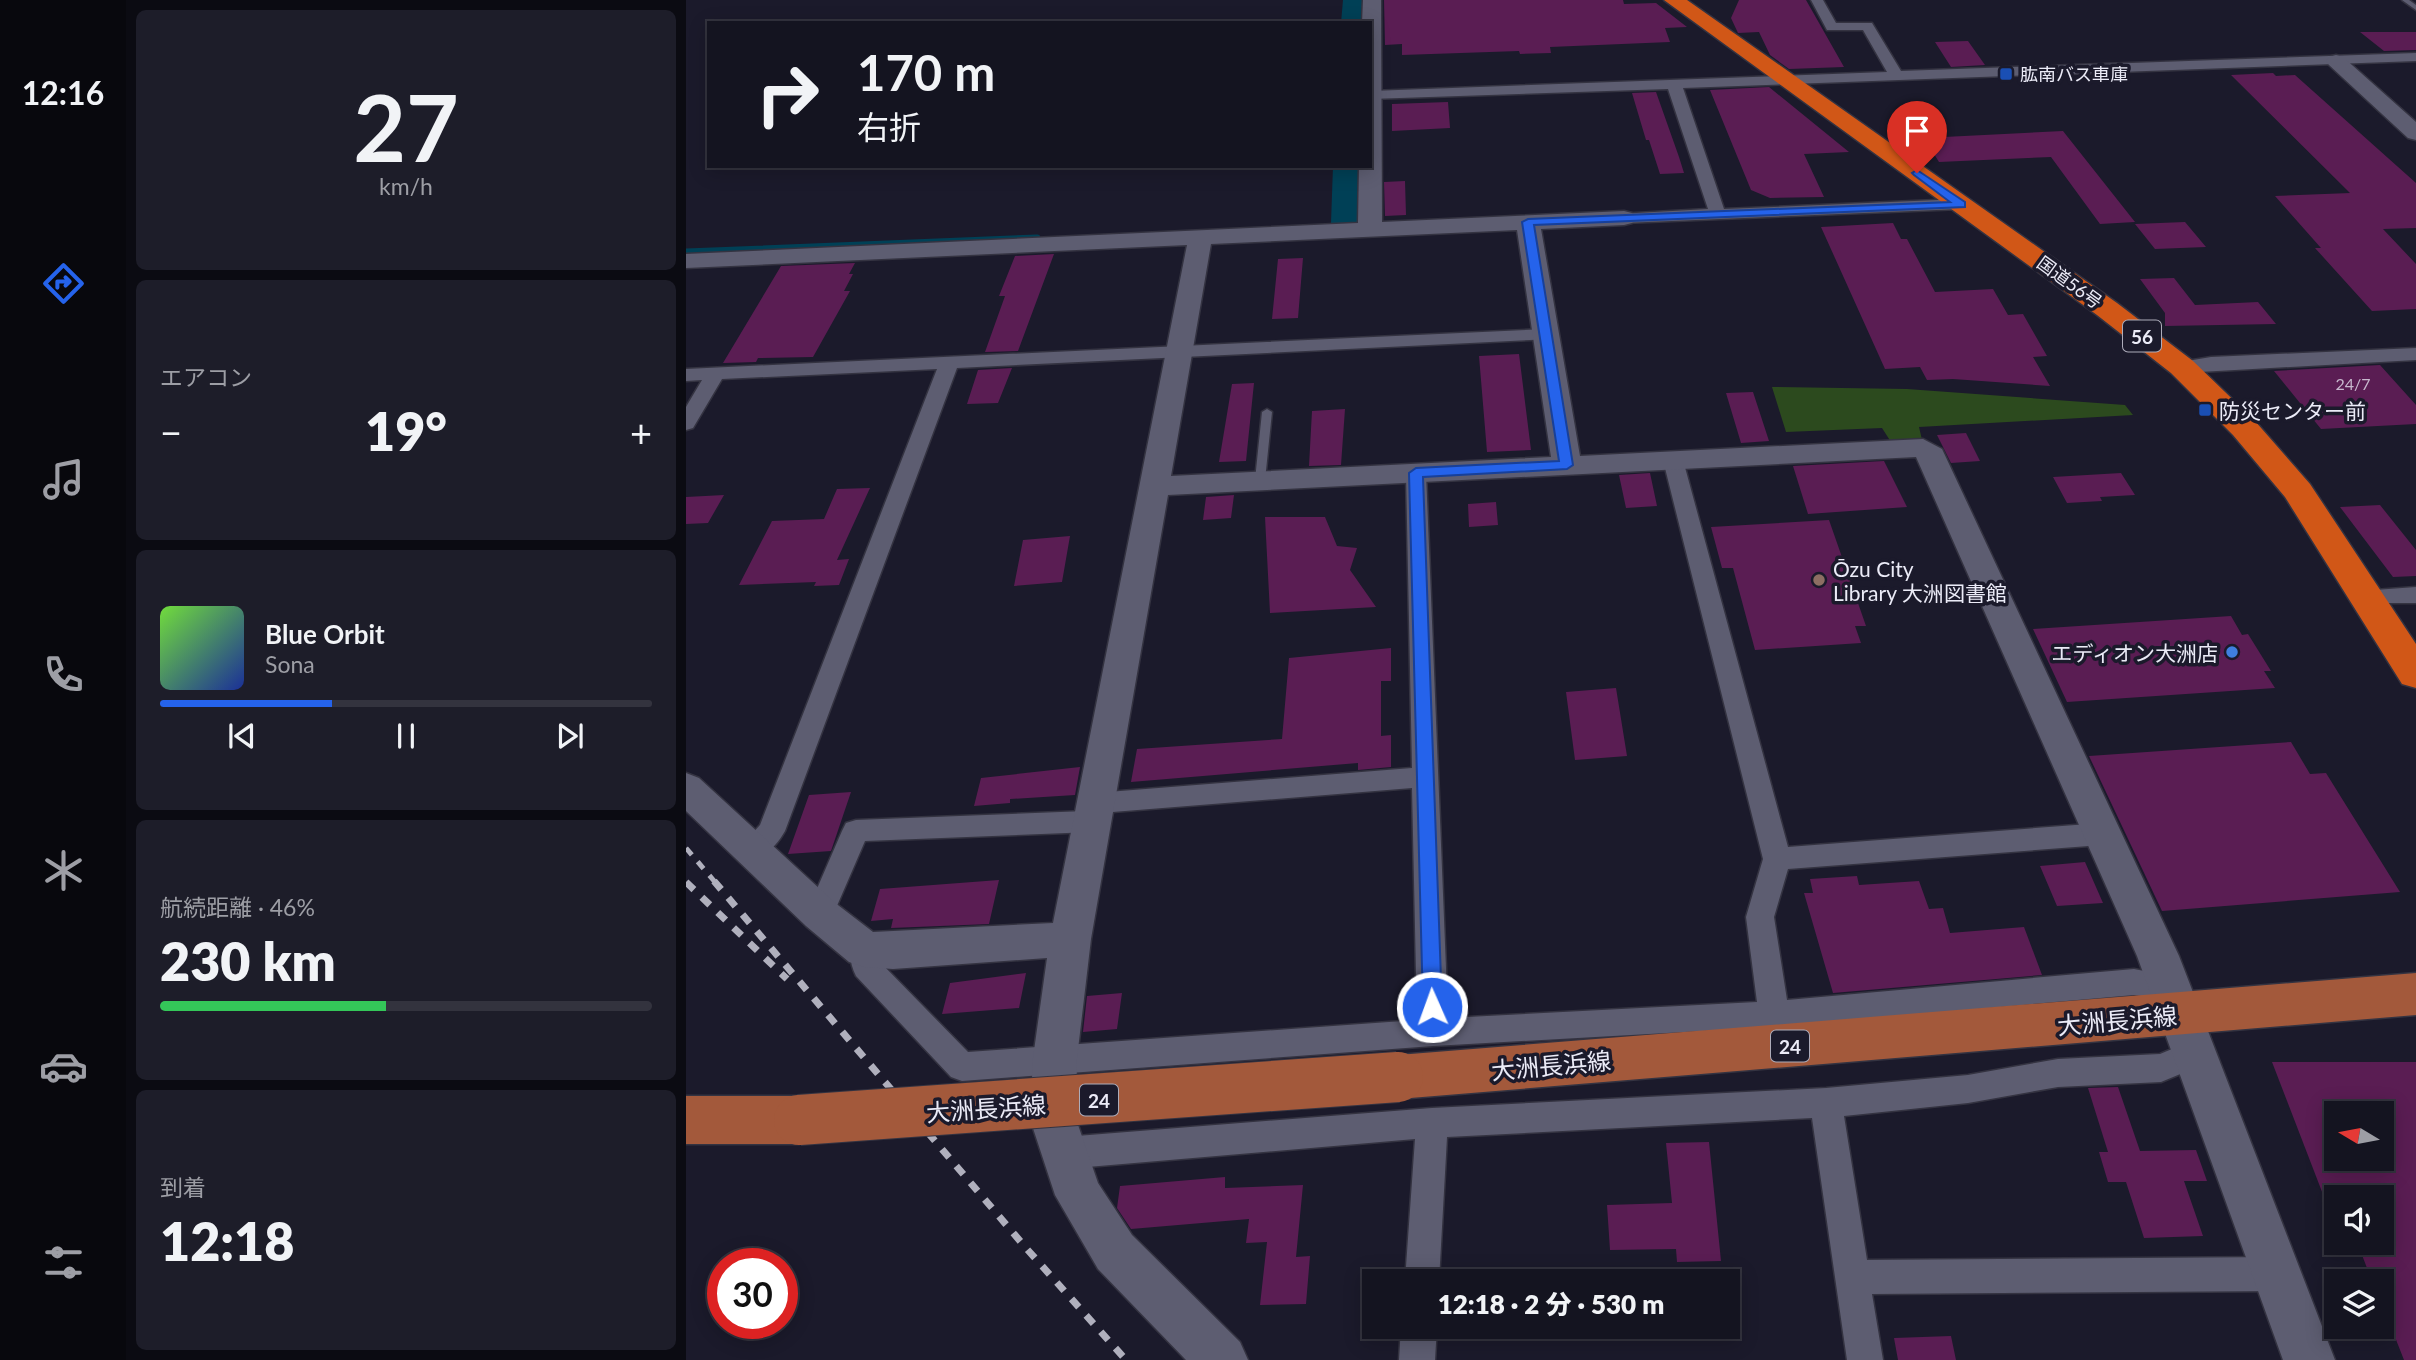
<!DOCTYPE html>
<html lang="ja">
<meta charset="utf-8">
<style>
body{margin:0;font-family:Lato,"Noto Sans JP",sans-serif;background:#1d1d29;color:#f1f3f6;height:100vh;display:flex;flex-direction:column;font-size:26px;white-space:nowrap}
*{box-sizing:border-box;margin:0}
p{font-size:23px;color:#9d9ea5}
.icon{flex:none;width:38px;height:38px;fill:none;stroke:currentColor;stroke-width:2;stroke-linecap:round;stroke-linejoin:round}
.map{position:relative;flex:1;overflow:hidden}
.panel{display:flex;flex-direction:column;gap:10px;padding:10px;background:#0b0b12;width:560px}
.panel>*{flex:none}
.guide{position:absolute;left:21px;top:21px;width:665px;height:147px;border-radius:0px;box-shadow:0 4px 18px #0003,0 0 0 2px #33333e;background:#141420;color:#f1f3f6;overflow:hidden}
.needle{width:46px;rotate:280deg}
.fabs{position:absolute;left:1638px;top:1101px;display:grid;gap:14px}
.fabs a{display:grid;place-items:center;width:70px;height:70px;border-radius:0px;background:#141420;box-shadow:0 4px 18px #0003,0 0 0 2px #33333e;font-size:35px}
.speed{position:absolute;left:21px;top:1248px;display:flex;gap:14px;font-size:35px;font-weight:700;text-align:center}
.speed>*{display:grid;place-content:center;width:91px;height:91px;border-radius:50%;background:#141420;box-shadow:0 4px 18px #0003,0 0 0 2px #33333e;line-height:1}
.speed .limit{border:10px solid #d22;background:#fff;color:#111}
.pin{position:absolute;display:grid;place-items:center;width:60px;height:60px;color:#fff;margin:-72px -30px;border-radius:50% 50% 50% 0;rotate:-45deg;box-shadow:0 0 7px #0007}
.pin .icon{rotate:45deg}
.me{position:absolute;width:77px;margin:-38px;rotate:358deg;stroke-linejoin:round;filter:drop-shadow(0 0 5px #0008)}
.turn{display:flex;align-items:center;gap:24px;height:147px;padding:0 35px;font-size:32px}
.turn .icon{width:91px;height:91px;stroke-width:2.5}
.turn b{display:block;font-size:49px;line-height:60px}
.big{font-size:52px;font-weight:800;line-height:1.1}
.panel .card{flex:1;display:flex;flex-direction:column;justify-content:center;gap:10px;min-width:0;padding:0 24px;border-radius:10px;background:#1d1d29}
.panel .dial{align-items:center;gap:0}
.dial b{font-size:91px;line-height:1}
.song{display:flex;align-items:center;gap:21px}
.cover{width:84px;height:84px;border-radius:10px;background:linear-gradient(135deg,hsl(100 70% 55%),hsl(230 70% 35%))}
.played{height:7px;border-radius:4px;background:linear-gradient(90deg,#2563eb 35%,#33333e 35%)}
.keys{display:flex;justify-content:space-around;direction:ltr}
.heat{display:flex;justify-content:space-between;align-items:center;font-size:38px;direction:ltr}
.charge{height:10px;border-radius:5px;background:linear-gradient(90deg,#34c759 46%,#33333e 0)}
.trip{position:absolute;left:676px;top:1269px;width:378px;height:70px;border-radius:0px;background:#141420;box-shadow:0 4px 18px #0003,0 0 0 2px #33333e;font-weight:800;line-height:70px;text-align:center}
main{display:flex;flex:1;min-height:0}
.tabs{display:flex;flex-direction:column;width:126px;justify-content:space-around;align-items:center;background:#08080d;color:#9d9ea5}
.tabs .icon{width:49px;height:49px}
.tabs .active{color:#2563eb}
.tabs b{font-size:32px;color:#f1f3f6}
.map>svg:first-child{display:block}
.green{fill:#2c4a1e}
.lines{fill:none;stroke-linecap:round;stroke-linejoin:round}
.stream{stroke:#004056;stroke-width:7}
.river{fill:#004056;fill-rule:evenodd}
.building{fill:#5a1d53;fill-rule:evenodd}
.lane-casing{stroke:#343341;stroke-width:3}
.street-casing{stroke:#343341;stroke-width:3}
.secondary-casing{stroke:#343341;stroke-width:3}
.primary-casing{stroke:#343341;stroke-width:3}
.highway-casing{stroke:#343341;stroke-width:3}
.lane{fill:#5d5d71;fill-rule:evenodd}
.street{fill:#5d5d71;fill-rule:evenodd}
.secondary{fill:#5d5d71;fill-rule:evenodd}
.primary{fill:#a3593b;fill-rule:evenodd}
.highway{fill:#d15717;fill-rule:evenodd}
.rail-far1{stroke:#b0b0bd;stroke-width:5;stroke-dasharray:9 9;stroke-linecap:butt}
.rail{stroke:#b0b0bd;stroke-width:7;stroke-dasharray:11 11;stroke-linecap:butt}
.primary-bridge-casing{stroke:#343341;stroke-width:52;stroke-linecap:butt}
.primary-bridge{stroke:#a3593b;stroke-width:50}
.route{fill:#2563eb;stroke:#184099;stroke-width:2}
.transit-dot{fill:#1a4fb4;stroke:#1b1a2b;stroke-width:2.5}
.education-dot{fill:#8d6e63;stroke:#1b1a2b;stroke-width:2.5}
.shop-dot{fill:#3f7fe0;stroke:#1b1a2b;stroke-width:2.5}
.labels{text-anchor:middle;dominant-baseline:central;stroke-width:7;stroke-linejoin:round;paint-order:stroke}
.far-number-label{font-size:16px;fill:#c7b8ce}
.far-poi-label{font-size:18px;fill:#ebebf7;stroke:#1b1a2b;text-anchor:start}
.far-street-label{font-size:18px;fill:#ebebf7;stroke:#1b1a2b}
.shield{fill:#1b1a2b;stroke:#adacba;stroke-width:2}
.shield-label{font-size:19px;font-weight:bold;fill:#ebebf7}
.poi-label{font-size:21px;fill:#ebebf7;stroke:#1b1a2b;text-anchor:start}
.near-street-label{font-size:24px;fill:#ebebf7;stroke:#1b1a2b}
</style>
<main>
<nav class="tabs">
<b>12:16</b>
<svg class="icon active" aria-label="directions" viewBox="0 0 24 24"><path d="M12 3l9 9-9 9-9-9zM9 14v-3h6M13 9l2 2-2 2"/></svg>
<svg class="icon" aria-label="music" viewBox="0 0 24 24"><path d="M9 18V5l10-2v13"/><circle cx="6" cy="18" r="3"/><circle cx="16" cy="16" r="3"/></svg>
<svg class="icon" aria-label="phone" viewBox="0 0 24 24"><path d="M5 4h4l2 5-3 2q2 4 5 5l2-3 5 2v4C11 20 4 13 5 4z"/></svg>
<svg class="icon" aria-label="climate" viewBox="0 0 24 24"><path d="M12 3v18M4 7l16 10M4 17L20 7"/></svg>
<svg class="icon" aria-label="car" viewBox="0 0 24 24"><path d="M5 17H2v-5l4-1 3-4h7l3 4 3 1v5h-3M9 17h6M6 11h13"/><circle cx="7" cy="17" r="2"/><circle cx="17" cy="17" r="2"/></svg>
<svg class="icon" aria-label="filters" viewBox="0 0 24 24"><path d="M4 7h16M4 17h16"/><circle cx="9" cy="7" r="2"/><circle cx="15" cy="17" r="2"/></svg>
</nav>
<section class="panel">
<div class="card dial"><b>27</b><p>km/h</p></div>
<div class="card"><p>エアコン</p>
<div class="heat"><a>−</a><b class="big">19°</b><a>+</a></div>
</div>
<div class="card">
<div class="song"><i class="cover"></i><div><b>Blue Orbit</b><p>Sona</p></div></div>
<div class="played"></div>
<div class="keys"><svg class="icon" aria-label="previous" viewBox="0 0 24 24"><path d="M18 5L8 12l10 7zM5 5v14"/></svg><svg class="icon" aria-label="pause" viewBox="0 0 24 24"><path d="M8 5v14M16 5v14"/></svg><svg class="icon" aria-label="next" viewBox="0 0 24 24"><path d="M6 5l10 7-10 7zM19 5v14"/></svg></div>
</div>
<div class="card"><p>航続距離 · 46%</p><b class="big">230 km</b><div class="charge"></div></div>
<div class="card"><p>到着</p><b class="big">12:18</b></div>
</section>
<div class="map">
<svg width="1730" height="1360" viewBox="0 0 1730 1360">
<rect width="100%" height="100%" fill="#1b1a2b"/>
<path class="green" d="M1086,387L1221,389L1439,405L1447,415L1233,427L1237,444L1205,442L1196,428L1100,432Z"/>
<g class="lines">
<path class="stream" d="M0,252L351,238"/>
<path class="river" d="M657,0H683V23H655Z
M647,166H679V223L674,230L662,233L650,230L645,223Z"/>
</g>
<path class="building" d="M698,0H937L938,4L970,3L1001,27L979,28L984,42L864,47L865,53L834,54L833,51L716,55V44L699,45Z
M1053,0H1120L1158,67L1103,69L1084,55L1073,32L1052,33L1045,18Z
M1674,32H1730V50L1698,51Z
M1282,41L1299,65L1265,67L1249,42Z
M1587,73L1590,76L1609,75L1730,183V228L1697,229L1730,264V309L1686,311L1629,248H1635L1589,196L1664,193L1545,75Z
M1083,87L1163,152L1118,154L1138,197L1084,198L1065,190L1024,90Z
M970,92L993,157L998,173L974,174L963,140H960L946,93Z
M762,102L764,128L706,131V104Z
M1377,131L1449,222L1414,224L1365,157L1253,162L1238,138Z
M719,181L720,215L699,216L698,182Z
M1499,222L1520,247L1469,249L1449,224Z
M1207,223L1215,239H1221L1249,292L1307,289L1322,315L1337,314L1361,356L1347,357L1364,386L1267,379L1241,380L1234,367L1199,369L1135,227Z
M368,254L332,351L299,352L319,296H313L329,256Z
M617,258L612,318L586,319L592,259Z
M169,263L163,274H167L158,291H164L127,357L72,358L70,362L37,363L95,266Z
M1488,278L1509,305L1572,302L1590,324L1479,326V313L1454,279Z
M833,354L845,450L801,452L793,356Z
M1694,365L1730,405V424L1635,429L1588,371Z
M326,368L312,403L281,404L292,370Z
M568,383L560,461L533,462L546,384Z
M1067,392L1083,441L1055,443L1040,393Z
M659,409L655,465L623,466L626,411Z
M1280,433L1294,461L1265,463L1251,435Z
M1198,461L1221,507L1122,514L1107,466Z
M964,473L971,506L940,508L933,475Z
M1435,473L1449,495L1414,497L1416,501L1381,503L1367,477Z
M184,488L151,560L163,559L153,585L128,586L130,582L53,585L86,521L138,519L151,489Z
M38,495L22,523L0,524V497Z
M548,495L545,518L517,520L520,497Z
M810,502L812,525L783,527L782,504Z
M1694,505L1730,550V576L1707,577L1654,507Z
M579,517H639L651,546L671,548L664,570L690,607L584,613Z
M1143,520L1180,626H1169L1175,643L1069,650L1047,568H1036L1025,527Z
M384,536L376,582L328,586L337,540Z
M1545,616L1556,635L1562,634L1585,671H1578L1589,688L1381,702L1347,629Z
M705,648V681H695V736L705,735V767L672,770V763L445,782L451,749L596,739L603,658Z
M930,688L941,756L889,760L880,692Z
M1605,742L1624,774L1640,773L1714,892L1476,911L1403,756Z
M394,767L389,795L324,799V803L288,806L295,778Z
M165,792L145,851L102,854L123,795Z
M1399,862L1417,903L1371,906L1354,866Z
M1171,876L1173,885L1233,881L1243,909L1257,908L1264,933L1338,927L1356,975L1147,993L1118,893H1127L1124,879Z
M313,880L303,924L205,928L207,919L185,921L194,889Z
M340,973L333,1008L256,1014L264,983Z
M436,993L431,1029L397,1032L401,996Z
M1586,1062H1730V1360H1718L1696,1304V1281H1686L1671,1242H1696V1197H1638ZM1650,1113H1696V1158H1650Z
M1432,1087L1454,1151L1510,1150L1521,1181H1498L1517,1236L1458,1238L1440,1182H1422L1413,1152H1422L1402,1088Z
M1023,1142L1035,1261L991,1262L990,1249L924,1250L921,1205L986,1203L980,1143Z
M539,1177V1188L617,1185L610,1257L624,1256L620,1304L574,1305L581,1242L560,1243L563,1219L445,1229L431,1208L434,1186Z
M1265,1336L1270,1360H1212L1208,1338Z"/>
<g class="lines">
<defs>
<path id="lane" d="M1716,0H1723L1730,5V10Z
M581,409L586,412L579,480L574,483L569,480L576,412Z"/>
<path id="street" d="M1125,0H1137L1150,23H1186L1215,71L1730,53V61L997,88L1038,209L1275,199L1283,204L1275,209L938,223L930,218L932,214L1022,209L982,89L684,99L685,91L1201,72L1177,30H1141Z
M859,329L866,331L868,335L866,339L271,368L99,831C90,847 74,864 55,858L51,850L74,825L251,369L36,379L7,428L0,430V407L16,380L0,381V369Z
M1730,348V360L1496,373L1486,367L1489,363L1525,357Z
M987,454L997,460L1102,847L1416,823L1426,826L1430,834L1426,842L1416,845L1102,869L1088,917L1101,1000L1448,969L1494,978L1499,987L1494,996L1484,1000L1448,995L1088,1027L747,1046L276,1081L265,1077L170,976C164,964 162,952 168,940L178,937L188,940L194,962L282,1052L731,1020L726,788L414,813L419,821L416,829L406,832L179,841L144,922L134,926L124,922L120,914L156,831L160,823L170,820L400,811L396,803L400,796L409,793L726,768L720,473L730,467L740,473L762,1018L1071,1002L1060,917L1077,859L977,460Z
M1730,587V603H1675L1671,597L1675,591Z
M1510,1039L1521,1043L1525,1053L1521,1063L1475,1082L1372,1087L1282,1103L1158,1116L1181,1260L1592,1257L1604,1262L1609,1274L1604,1286L1592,1291L1186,1294L1197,1360H1161L1126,1118L761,1137L753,1281H719L729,1139L378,1169L367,1164L362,1153L367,1142L378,1137L746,1108L1140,1088L1282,1075L1372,1059L1474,1054Z
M715,1326H751L749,1360H713Z"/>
<path id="secondary" d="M677,0H695L696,222L938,211L946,213L950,218L946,223L938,225L855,229L894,456L1237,439L1256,449L1493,956L1649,1360H1597L1451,956L1230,457L482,495L405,939L391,1058L390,1119L412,1183L446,1235L554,1342L562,1360H500L412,1269L369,1195L344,1119L347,1058L361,958L207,969L178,967L163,962L120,926L0,811V773L13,778L148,902L187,932L367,923L501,245L0,268V254L672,223L673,166H684V23H676ZM831,230L865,457L485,476L525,244Z
M1650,55L1657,57L1730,122V140L1722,138L1643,65L1640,61L1643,57Z"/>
<path id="primary" d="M1730,973V1015L712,1099L695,1093L687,1077L695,1061L712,1055Z
M0,1096H113L131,1103L138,1120L131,1137L113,1144H0Z"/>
<path id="highway" d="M978,0H1001L1431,303L1507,361L1569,421L1624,484L1730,644V688L1716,684L1599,497L1547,435L1485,373L1411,315Z"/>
</defs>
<use href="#lane" class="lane-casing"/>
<use href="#street" class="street-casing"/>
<use href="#secondary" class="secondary-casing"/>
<use href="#primary" class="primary-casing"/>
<use href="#highway" class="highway-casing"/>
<use href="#lane" class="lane"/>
<use href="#street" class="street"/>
<use href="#secondary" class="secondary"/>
<use href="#primary" class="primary"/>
<use href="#highway" class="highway"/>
<path class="rail-far1" d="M0,848L29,882"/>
<path class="rail" d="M28,881L340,1248L440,1360
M0,882L101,979"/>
<defs>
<path id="primary-bridge" d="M113,1120L712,1077"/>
</defs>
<use href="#primary-bridge" class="primary-bridge-casing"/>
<use href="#primary-bridge" class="primary-bridge"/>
</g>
<path class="route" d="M1231,170L1279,202V207L848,225L887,465L881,469L737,477L756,1007L753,1013L746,1015L739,1013L737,1007L723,473L730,468L873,461L836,222L842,219L1264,202L1228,175L1226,173Z"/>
<g class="transit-dot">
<rect x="1313" y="67" width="14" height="14" rx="3.5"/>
<rect x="1512" y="403" width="14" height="14" rx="3.5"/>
</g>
<circle class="education-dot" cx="1133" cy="580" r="7"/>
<circle class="shop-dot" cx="1546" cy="652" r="7"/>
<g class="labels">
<g class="far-number-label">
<text x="1667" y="383">24/7</text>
</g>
<g class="far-poi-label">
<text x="1334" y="74">肱南バス車庫</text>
</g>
<g class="far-street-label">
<text transform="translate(1384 282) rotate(36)">国道56号</text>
</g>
<g class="shield">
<rect x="1437" y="320.5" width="38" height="31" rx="5"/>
<rect x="1085" y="1030.5" width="38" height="31" rx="5"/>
<rect x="394" y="1084.5" width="38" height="31" rx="5"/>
</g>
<g class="shield-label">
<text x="1456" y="336">56</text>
<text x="1104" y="1046">24</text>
<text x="413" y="1100">24</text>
</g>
<g class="poi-label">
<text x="1533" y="410">防災センター前</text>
<text x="1147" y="568">Ōzu City<tspan x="1147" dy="24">Library 大洲図書館</tspan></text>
<text x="1532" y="652" text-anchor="end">エディオン大洲店</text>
</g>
<g class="near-street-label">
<text transform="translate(1431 1020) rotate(-5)">大洲長浜線</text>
<text transform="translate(865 1065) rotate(-5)">大洲長浜線</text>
<text transform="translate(300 1108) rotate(-4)">大洲長浜線</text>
</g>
</g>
</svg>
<div class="fabs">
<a><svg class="needle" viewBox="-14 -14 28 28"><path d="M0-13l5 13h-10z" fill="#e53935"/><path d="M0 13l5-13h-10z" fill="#9d9ea5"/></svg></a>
<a><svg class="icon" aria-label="sound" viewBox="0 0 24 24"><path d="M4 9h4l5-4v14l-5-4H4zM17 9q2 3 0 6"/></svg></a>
<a><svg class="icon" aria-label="layers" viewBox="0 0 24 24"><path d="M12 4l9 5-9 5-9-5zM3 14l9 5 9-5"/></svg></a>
</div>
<div class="speed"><div class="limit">30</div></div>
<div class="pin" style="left:1231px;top:173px;background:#d93025"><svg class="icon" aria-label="arrive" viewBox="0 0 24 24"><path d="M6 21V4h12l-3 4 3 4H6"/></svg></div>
<svg class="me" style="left:746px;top:1007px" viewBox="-20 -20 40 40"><circle r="17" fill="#2563eb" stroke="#fff" stroke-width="3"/><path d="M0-11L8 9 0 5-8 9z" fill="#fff"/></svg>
<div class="trip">12:18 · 2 分 · 530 m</div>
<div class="guide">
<div class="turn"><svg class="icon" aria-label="right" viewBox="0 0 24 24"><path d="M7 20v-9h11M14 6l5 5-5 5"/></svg><div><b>170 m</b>右折</div></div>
</div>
</div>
</main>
